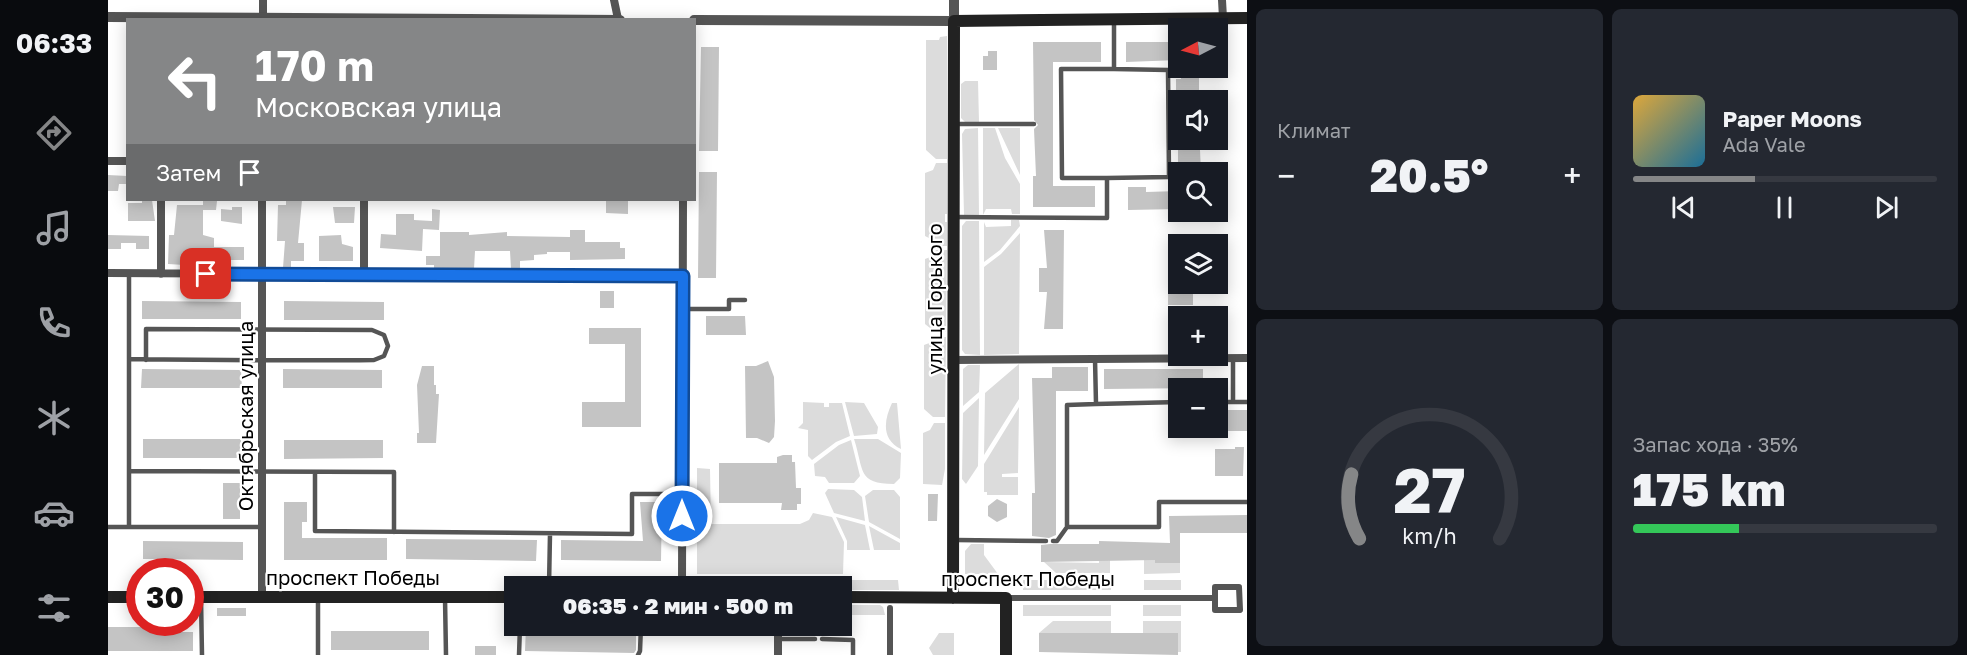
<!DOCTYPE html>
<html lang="ru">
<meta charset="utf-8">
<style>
body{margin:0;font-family:"Golos Text",sans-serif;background:#242831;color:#f1f3f6;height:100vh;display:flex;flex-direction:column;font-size:22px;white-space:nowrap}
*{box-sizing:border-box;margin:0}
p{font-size:20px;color:#9ea1a6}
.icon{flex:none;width:33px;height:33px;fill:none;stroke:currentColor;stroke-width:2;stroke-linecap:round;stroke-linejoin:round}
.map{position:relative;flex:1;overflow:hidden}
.drawer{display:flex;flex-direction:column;gap:9px;padding:9px;background:#0d0f14;width:720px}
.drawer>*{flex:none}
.top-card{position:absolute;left:18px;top:18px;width:570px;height:183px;border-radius:0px;box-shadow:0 3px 15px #0003;background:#858687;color:#fff;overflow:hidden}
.needle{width:39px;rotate:264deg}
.buttons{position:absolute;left:1060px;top:18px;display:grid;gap:12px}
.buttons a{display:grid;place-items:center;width:60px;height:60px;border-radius:0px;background:#171b24;box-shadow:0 3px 15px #0003;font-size:30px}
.speed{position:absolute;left:18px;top:558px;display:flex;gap:12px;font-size:30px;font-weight:700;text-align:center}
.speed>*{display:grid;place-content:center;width:78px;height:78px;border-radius:50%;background:#171b24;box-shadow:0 3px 15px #0003;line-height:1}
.speed .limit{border:9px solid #d22;background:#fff;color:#111}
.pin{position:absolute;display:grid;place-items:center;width:51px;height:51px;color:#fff;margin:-26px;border-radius:12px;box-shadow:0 3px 9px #0006}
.me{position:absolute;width:66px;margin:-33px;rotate:0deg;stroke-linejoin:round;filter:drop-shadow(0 0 4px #0008)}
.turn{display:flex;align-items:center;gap:21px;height:126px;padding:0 30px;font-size:27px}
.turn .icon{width:78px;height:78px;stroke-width:2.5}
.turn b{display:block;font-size:42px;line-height:51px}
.then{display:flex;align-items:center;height:57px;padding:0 30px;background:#0003;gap:12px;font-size:22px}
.big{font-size:45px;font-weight:800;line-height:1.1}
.drawer .card{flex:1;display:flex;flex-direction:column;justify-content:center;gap:9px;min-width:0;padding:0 21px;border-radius:9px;background:#242831}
.drawer .dial{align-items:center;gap:0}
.dial svg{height:156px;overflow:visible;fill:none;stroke:#363941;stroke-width:7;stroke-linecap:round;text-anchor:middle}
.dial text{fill:#f1f3f6;stroke:none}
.song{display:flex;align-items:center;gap:18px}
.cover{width:72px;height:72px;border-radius:9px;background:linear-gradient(135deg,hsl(40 70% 55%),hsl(200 70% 35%))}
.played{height:6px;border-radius:3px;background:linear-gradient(90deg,#858687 40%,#363941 40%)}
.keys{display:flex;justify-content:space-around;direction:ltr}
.heat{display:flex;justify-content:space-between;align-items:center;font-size:33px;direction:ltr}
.charge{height:9px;border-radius:4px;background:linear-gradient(90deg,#34c759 35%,#363941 0)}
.drawer .tiles{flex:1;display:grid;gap:9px;grid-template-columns:repeat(2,1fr)}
.trip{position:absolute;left:396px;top:576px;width:348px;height:60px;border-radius:0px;background:#171b24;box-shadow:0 3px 15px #0003;font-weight:800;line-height:60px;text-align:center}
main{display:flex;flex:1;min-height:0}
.menu{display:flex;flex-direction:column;width:108px;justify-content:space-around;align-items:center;background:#090b0e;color:#9ea1a6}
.menu .icon{width:42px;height:42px}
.menu .active{color:#858687}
.menu b{font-size:27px;color:#f1f3f6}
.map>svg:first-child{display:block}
.green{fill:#dcdcdc}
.building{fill:#c4c4c4}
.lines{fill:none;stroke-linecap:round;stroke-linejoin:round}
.service{stroke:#555;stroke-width:4.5}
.pedestrian{stroke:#555;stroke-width:6}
.minor{stroke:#555;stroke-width:8}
.tertiary{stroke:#555;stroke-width:10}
.secondary{stroke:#222;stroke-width:12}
.route-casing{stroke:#114b97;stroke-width:15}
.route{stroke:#1a73e8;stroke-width:10}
.labels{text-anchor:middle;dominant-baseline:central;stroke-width:4.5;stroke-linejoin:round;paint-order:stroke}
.street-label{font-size:20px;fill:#000;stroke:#fff}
</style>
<main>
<nav class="menu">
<b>06:33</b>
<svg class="icon active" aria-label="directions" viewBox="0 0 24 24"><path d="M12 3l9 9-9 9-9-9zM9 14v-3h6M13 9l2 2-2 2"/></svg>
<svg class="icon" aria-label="music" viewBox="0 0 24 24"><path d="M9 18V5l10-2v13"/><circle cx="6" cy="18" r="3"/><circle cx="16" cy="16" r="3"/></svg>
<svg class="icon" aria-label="phone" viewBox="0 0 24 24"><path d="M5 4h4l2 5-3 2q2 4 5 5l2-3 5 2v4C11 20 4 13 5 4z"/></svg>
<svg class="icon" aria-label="climate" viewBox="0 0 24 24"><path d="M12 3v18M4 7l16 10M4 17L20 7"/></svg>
<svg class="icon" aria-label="car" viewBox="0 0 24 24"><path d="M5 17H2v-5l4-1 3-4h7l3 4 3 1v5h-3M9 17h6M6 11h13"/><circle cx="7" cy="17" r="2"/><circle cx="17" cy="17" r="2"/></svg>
<svg class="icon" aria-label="filters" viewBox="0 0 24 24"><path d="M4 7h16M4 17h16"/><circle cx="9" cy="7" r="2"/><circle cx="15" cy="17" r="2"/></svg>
</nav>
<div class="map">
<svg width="1139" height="655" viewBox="0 0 1139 655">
<rect width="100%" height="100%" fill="#fff"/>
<path class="green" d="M839,36V159H828L818,150V40H831L832,37Z
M857,81H870L871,122H857L853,118V84Z
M870,128L871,215H856L854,134L857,129Z
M875,128H887L897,158L912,184V214H904L903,209H878L875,215Z
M890,128H912V175Z
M828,163H839V214H837V222H839V246H828L823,239L817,236V173L825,170Z
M903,220H911L912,226L892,250L876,262V222L878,227L903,226Z
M858,221H871L872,355L857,354L854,350V226Z
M912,233L911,354L876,355V267L893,254Z
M828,250H839L838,332H827L817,324V259L825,256Z
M826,337H838L837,417H825L816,409V345L824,342Z
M911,364V399L876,455L877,393Z
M860,365H872L871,392L855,406V369Z
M871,398L870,466L858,484L854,479L855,413Z
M695,402L716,403V407H721V403H734L742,436L728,442L704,460L700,456V430L690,428L695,423Z
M737,402L756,403L770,427L769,434L746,436Z
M784,403H789L793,449C773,439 776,420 784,403Z
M911,407L910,473L894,474V477H910V495H879V492H876V464Z
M826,423H837V469L834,485L815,484V433L822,430Z
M746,439H770L793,453L792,478L786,484C749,484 756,470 746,439Z
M743,440L752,476L746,483H721L717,477L707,476L706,464L731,445Z
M589,468L602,469L603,524H692L701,520L705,513L724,517L736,542L735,574H589Z
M720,489L746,490L754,497L757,521L726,513L717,493Z
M765,490H786L792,497V539L761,522L757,496Z
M728,517L757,525L762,550H739V541Z
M761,526L792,543V550H766Z
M863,544H876V555L890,574H857V551Z
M991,560H1002V573H948L936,562L991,563Z
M1036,560H1047L1048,563H1072V573L1036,574Z
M581,579L636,580L638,586H585Z
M643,580H790L791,590H734V586H645Z
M915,580H1003V590H915Z
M1036,580H1073V590H1036Z
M734,605H772L775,607L777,615H734Z
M915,605H1003V616H915Z
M1035,605H1073V616H1035Z
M945,621H1003V635L931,633Z
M1035,621H1073V652H1070V633L1035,635Z
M831,633H846V655H825L821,648Z"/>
<path class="building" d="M925,42H993V62H945V186H987V207H925V176H928L926,129L930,125L926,120Z
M1018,42H1071V60L1018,62Z
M593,47H611L610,151H591Z
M880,51H889V70H875V56H880Z
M1073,68H1091V99H1068V79H1073Z
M1070,150H1092L1093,172H1075V169L1070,170Z
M591,172H609L608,278H590Z
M0,175L19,176V184H11L10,191H0Z
M1020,187H1038V192L1071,191V209L1020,210Z
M34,200H44L47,221H20V203H34Z
M178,200H194L190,243H196V261H183V268H175L177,241H169L170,205H178Z
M498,200H520V214L498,213Z
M95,201H109L108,210H95V235L106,238V247H136V260H109V267L60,264L61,235H66L69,205H95V210Z
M124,207H134V224L113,221V209L124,210Z
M225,207H247L246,223H227Z
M324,209L332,210L331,230L315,229L314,251L272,248L273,234L288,235V214H306V220L324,221Z
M462,230H477V242H512V248H517V259L462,260V252H439V254L426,255V260L412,261V269H403L402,251H367L366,269L326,268V265H318V256H332V232H361V235L399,232V236L462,237Z
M936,230H956L955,329H936L939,292H931V268H939Z
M0,235L41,236V249H28V243H13V249H0Z
M233,235L234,244L245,247V261H211V236Z
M1060,265H1071V284H1080L1081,293H1085V305H1060Z
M492,291H506V308H492Z
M34,301L133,302V319H34Z
M176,301L276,302V320H176Z
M598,316H637L638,335H598Z
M481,328H533V427H474V402H517V344H481Z
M660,361L666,377L667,421L666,437L661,443L649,438H638L637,366H648Z
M314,366H326V385H328V394H331L328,443H309V433H311L309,385Z
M944,367H980V391H948V535L941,538L924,536V493H927L924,378H944Z
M34,369L133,370L134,388H33Z
M175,369L274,370V388H175Z
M996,369H1095V388L996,389Z
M1110,410H1139V431H1110Z
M35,439H133L134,458H35Z
M176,440H275V458L176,459Z
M1127,447H1136L1135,476H1107V449H1127Z
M675,455H684V462H687L688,488H693V504H689V510H673L674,503H611V463H669V457Z
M115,483H132V519H115Z
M820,494H830L829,521H820Z
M889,499L899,504V517L889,522L880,516V506Z
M176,502H199V522H194V538H279V560H176Z
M532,502H554L553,561L453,560V540L535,541Z
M1139,515V533H1072V563H1047V560L933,562V545L942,544H991V541L1062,543L1061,516Z
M298,539L429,540L428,561L298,559Z
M35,541L135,542V560L35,559Z
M109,608H138V616H109Z
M418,626H431V629L517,631V634H528V650L526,653L417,651Z
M0,627H56V632H85V651H0Z
M223,631H321V650H223Z
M931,633H1070V655L931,652Z
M367,646H388V655H367Z"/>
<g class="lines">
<path class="service" d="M848,124H926
M999,178H954L953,69H1006
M846,217L999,218V178L1061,177L1060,70L1006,69V21
M21,273V471
M574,309H621V300H637
M1125,358V402
M21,359C103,360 185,361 266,360L276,356L280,346L276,335L264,330L38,329V360
M987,359L988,404L959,405V527H1051V502H1139
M1110,402H1139
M988,404L1071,402
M207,472V531L524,534V494H574
M0,527H154
M21,527V471L286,472V532
M848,540L938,541
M945,541H949L959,527
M441,586L442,534
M93,598L94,655
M337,598L338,655
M210,599V655
M671,639H707
M714,639L745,640V655
M411,655L412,626
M530,655L532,651L533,626"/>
<path class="pedestrian" d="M1107,587H1131L1132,610H1107Z
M898,598H1107
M782,655V608"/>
<path class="minor" d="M506,0L510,19
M1114,0L1115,18
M155,20V0
M0,161H20
M0,273L575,276
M53,274V200
M256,274V200
M846,360L1139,358
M574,586L575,200
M154,597V200
M670,655V626"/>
<path class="tertiary" d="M0,17L512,20
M586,20L846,21V0"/>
<path class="secondary" d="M0,597H32
M82,597H406
M734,597L898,598V655
M845,598L846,21L1139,18"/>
</g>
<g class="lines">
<defs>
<path id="route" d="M98,274L575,276L574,516"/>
</defs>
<use href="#route" class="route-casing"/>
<use href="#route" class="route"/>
</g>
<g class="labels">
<g class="street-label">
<text transform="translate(826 299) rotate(-90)">улица Горького</text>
<text transform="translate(137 416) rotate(-90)">Октябрьская улица</text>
<text x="245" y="577">проспект Победы</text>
<text x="920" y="578">проспект Победы</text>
</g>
</g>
</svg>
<div class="buttons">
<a><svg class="needle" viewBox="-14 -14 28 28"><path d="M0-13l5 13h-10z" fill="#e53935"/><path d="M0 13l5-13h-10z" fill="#9ea1a6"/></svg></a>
<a><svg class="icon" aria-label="sound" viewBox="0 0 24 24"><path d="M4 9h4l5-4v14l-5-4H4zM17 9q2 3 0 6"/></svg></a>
<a><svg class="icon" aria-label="search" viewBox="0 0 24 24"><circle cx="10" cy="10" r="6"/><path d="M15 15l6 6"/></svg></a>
<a><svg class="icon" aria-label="layers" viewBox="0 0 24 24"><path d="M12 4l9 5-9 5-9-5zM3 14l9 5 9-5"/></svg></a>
<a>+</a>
<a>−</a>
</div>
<div class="speed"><div class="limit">30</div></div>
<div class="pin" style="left:98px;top:274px;background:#d93025"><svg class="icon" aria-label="arrive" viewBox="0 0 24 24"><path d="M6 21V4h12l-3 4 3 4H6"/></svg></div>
<svg class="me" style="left:574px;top:516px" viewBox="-20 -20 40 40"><circle r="17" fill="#1a73e8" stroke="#fff" stroke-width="3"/><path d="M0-11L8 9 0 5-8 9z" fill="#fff"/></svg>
<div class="trip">06:35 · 2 мин · 500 m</div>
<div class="top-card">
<div class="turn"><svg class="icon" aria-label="left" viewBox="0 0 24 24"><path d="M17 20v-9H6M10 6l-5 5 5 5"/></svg><div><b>170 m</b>Московская улица</div></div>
<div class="then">Затем<svg class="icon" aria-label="arrive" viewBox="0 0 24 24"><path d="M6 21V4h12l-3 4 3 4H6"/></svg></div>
</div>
</div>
<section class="drawer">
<div class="tiles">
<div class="card"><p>Климат</p>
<div class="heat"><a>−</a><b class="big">20.5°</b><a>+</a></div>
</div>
<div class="card">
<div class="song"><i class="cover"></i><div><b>Paper Moons</b><p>Ada Vale</p></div></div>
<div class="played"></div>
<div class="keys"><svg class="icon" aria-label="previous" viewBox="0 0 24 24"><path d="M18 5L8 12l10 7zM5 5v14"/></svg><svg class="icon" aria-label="pause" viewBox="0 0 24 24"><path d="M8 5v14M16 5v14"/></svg><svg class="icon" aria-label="next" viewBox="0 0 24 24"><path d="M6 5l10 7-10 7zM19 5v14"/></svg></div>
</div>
<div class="card dial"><svg viewBox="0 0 100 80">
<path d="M14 69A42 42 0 1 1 86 69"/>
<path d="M14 69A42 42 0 0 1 10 36" stroke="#858687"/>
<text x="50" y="56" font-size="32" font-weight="700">27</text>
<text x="50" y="72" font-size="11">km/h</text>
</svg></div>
<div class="card"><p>Запас хода · 35%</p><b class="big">175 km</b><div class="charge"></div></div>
</div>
</section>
</main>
